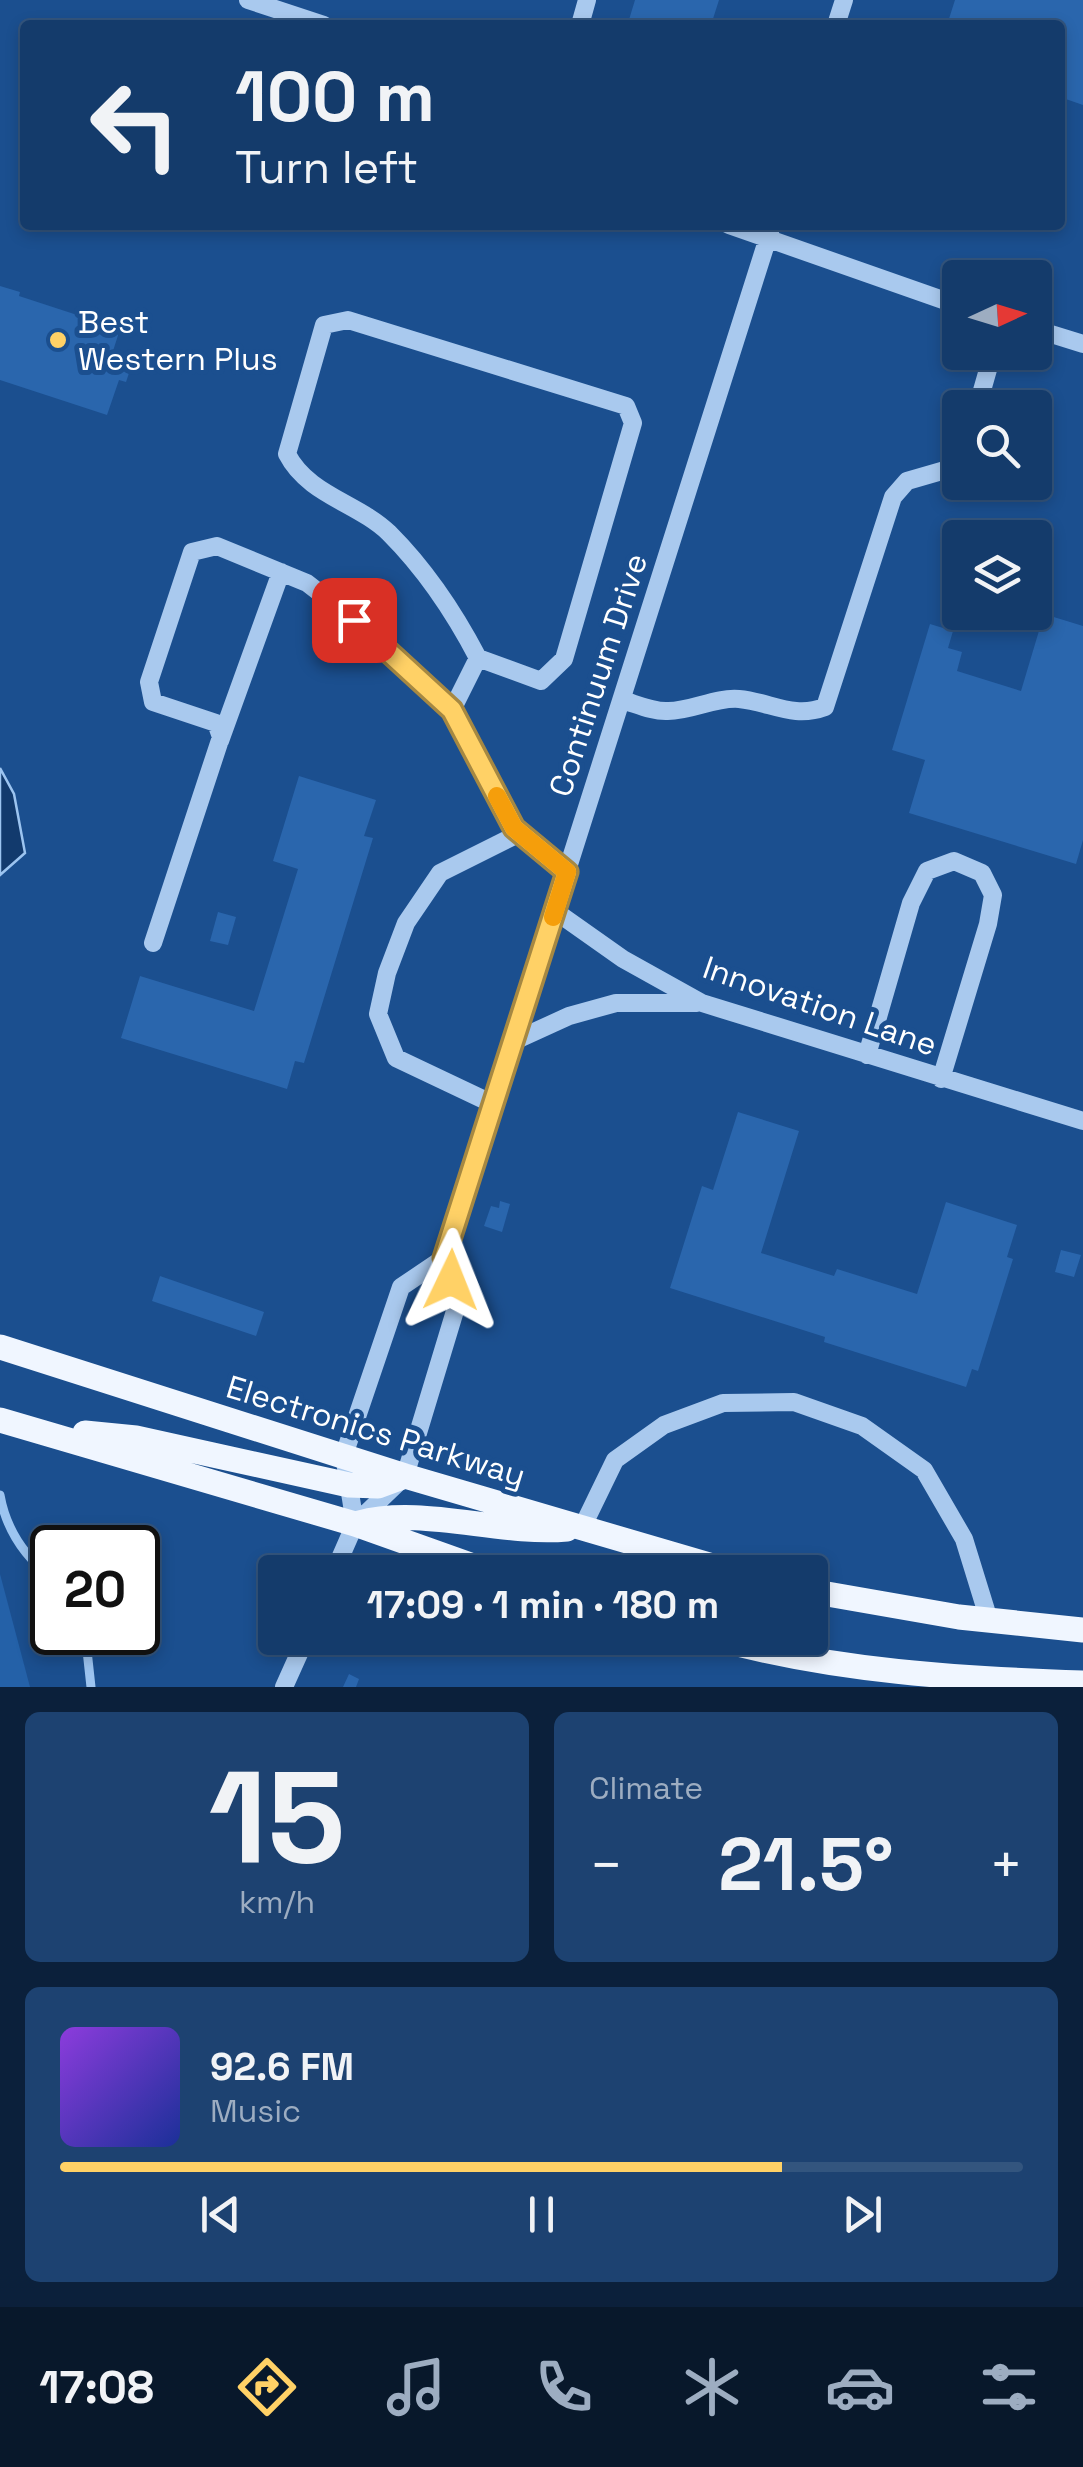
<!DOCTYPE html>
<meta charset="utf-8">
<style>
body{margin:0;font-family:"Space Grotesk",sans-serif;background:#1d4271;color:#f1f3f6;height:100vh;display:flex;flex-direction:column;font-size:38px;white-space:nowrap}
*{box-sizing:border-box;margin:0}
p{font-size:32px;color:#9dadc1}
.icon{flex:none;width:55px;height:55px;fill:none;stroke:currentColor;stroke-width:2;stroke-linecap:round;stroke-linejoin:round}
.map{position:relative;height:1687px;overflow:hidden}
.panel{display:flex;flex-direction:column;gap:25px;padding:25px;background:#0b203b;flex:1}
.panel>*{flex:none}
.guide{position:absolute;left:20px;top:20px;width:1045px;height:210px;border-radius:10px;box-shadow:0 5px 15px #0003,0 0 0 2px #33557e;background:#143b6b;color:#f1f3f6;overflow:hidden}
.needle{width:65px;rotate:86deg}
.tools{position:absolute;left:942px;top:260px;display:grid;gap:20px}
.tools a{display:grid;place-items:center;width:110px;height:110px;border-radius:10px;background:#143b6b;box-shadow:0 5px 15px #0003,0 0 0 2px #33557e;font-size:50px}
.speed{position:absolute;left:30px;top:1525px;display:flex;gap:20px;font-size:50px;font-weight:700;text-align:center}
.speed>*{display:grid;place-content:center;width:130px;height:130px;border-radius:50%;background:#143b6b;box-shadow:0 5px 15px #0003,0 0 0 2px #33557e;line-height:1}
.speed .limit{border:5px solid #111;border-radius:15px;background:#fff;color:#111}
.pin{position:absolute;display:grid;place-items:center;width:85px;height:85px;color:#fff;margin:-42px;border-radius:20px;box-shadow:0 5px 15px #0006}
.me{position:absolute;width:110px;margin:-55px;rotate:2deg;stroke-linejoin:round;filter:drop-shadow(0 0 8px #0008)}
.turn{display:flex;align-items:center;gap:35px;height:210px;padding:0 50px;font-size:45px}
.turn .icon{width:130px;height:130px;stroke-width:2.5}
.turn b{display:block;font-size:70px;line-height:85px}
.big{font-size:75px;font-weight:600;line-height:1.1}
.panel .widget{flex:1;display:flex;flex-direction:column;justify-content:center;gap:15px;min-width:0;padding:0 35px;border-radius:15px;background:#1d4271}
.panel .dial{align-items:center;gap:0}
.dial b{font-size:130px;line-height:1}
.song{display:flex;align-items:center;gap:30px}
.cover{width:120px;height:120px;border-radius:15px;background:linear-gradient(135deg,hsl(270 70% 55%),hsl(230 70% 35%))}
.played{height:10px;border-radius:5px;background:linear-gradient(90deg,#ffd166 75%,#33557e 75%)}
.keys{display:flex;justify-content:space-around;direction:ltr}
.heat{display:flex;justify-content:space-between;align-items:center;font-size:55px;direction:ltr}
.panel .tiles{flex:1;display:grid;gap:25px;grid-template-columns:1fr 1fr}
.widget:last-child{grid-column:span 2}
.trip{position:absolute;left:258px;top:1555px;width:570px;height:100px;border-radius:10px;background:#143b6b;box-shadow:0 5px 15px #0003,0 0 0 2px #33557e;font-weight:600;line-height:100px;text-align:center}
.dock{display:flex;height:160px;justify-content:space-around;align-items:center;background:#08182b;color:#9dadc1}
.dock .icon{width:70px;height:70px}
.dock .current{color:#ffd166}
.dock b{font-size:45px;color:#f1f3f6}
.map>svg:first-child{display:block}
.green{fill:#2461a8}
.water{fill:#123a6d;stroke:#9cc4f0;stroke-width:2.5}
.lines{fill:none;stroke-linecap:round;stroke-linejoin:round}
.stream{stroke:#9cc4f0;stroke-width:9}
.building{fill:#2a66ad}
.minor{stroke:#a9c9ee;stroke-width:18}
.major{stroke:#f0f6ff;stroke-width:25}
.route-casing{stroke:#a68842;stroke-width:25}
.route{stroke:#ffd166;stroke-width:18}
.slow{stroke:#f59e0b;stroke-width:18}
.poi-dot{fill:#ffd166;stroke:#1b4f8f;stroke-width:4}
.labels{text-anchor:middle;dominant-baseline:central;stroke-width:10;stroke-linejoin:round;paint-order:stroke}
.poi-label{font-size:32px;fill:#fff;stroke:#1b4f8f;text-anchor:start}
.street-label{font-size:32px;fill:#fff;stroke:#1b4f8f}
</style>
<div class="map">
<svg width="1083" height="1687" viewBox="0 0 1083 1687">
<rect width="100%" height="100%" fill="#1b4f8f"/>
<path class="green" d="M0,1574L30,1687H0Z"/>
<path class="water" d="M0,768L14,794L25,853L0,875Z"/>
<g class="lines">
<path class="stream" d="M0,1495C6,1529 25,1557 52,1578
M85,1632L91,1687"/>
</g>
<path class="building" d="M635,0H719L711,25H633L628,23Z
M955,0H1083V105L1060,97V25H947Z
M0,286L20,292L19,296L120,329L113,351L134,358L126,382L119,380L107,415L0,380Z
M1044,614L1083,626V840L1076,864L909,813L925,760L892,750L930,624L953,631L948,648L962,652L957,671L1021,691Z
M299,776L376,800L364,836L373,838L304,1063L295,1061L287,1089L121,1038L140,976L254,1011L298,869L273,861Z
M218,912L236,917L228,945L210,941Z
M738,1112L799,1131L761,1253L834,1276L837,1269L917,1294L946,1202L1017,1225L1007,1257L1013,1259L978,1371L972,1369L966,1387L824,1342L825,1337L670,1288L702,1186L713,1190Z
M500,1201L510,1204L502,1232L484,1226L491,1206L499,1208Z
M1061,1250L1081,1255L1074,1277L1055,1272Z
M160,1276L264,1312L256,1336L152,1301Z
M349,1674L359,1679L356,1687H343Z"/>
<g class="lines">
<path class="minor" d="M248,0L324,25
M580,25L587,0
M836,25L844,0
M729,225L960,306
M1035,329L1083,344
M977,408L993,352
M622,700C636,704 653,712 668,711C692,711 715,697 739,699C771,702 793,719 825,707L893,497L907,481L952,468L960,453
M452,710L478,658L541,681L564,659L633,423L626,406L348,320L324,325L287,454C308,495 358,503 389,533C426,570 454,612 478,658
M220,741L281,572
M555,911L623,959L702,1003L1083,1121
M153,943L221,737L216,723L153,702L149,682L192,552L217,546L307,583L378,638L452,710L514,828L567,873
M512,1042L569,1016L616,1003H697
M867,1055L911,903L927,871L954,861L982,873L993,895L988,924L941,1079
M493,1104L396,1058L378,1014L387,973L406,923L440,873L520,833
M355,1524L344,1455L401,1287L444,1258
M582,1528L615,1460L664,1425L723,1403L794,1402L862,1426L924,1470L964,1539L989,1620
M334,1572L355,1524L405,1476L458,1301L444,1258L772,225
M284,1687L306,1638"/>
<path class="major" d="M0,1347L405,1476L733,1572
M0,1420L355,1524L490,1572
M85,1433L136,1438L349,1485L378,1486L405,1476
M359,1523C422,1506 499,1535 567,1529
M810,1591L959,1617L1083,1630
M715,1638C833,1671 961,1679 1083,1683"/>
</g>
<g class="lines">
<defs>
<path id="route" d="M354,620L452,710L514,828L567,872L444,1258L451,1280"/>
</defs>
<use href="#route" class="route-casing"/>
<use href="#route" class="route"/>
<path class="slow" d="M497,796L514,828L567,872L553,917"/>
</g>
<circle class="poi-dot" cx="58" cy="340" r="10"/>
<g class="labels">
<g class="poi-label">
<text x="78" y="322">Best<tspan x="78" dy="37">Western Plus</tspan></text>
</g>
<g class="street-label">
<text transform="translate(598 675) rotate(-72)">Continuum Drive</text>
<text transform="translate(820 1006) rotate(19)">Innovation Lane</text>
<text transform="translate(376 1431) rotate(17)">Electronics Parkway</text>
</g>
</g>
</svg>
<div class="tools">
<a><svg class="needle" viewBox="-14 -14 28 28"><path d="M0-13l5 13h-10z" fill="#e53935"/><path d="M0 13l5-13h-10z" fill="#9dadc1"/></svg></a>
<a><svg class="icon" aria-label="search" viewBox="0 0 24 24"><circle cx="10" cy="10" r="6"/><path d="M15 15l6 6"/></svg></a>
<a><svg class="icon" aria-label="layers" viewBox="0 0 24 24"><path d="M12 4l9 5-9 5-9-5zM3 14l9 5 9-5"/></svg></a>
</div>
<div class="speed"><div class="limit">20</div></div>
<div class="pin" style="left:354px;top:620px;background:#d93025"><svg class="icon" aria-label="arrive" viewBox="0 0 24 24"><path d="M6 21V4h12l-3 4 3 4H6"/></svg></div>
<svg class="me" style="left:451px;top:1280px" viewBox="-20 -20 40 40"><path d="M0-17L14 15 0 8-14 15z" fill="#ffd166" stroke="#fff" stroke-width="4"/></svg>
<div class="trip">17:09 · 1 min · 180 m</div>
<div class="guide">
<div class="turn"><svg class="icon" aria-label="left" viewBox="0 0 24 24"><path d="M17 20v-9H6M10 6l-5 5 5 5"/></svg><div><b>100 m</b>Turn left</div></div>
</div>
</div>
<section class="panel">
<div class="tiles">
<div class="widget dial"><b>15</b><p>km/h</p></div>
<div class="widget"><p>Climate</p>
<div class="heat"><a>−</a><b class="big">21.5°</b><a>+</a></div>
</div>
<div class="widget">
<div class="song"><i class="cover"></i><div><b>92.6 FM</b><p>Music</p></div></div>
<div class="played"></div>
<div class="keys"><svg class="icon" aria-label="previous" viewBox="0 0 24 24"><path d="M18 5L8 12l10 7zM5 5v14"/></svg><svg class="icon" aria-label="pause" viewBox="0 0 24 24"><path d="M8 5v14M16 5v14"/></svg><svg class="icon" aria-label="next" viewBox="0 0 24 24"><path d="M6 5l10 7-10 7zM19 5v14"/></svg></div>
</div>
</div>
</section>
<nav class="dock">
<b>17:08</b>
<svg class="icon current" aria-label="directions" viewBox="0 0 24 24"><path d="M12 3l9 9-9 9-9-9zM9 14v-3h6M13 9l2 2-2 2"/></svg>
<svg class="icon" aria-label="music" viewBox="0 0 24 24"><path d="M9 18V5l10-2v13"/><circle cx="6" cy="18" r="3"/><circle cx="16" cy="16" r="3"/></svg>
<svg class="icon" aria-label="phone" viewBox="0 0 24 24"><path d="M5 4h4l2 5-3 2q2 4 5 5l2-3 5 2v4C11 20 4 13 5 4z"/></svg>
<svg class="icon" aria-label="climate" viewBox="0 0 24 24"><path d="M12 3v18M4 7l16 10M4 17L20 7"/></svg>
<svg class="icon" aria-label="car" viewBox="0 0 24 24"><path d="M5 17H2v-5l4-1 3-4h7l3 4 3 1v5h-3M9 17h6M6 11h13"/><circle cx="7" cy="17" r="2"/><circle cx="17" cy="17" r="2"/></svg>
<svg class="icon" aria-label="filters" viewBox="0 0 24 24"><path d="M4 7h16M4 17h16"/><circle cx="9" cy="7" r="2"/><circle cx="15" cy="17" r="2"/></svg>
</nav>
